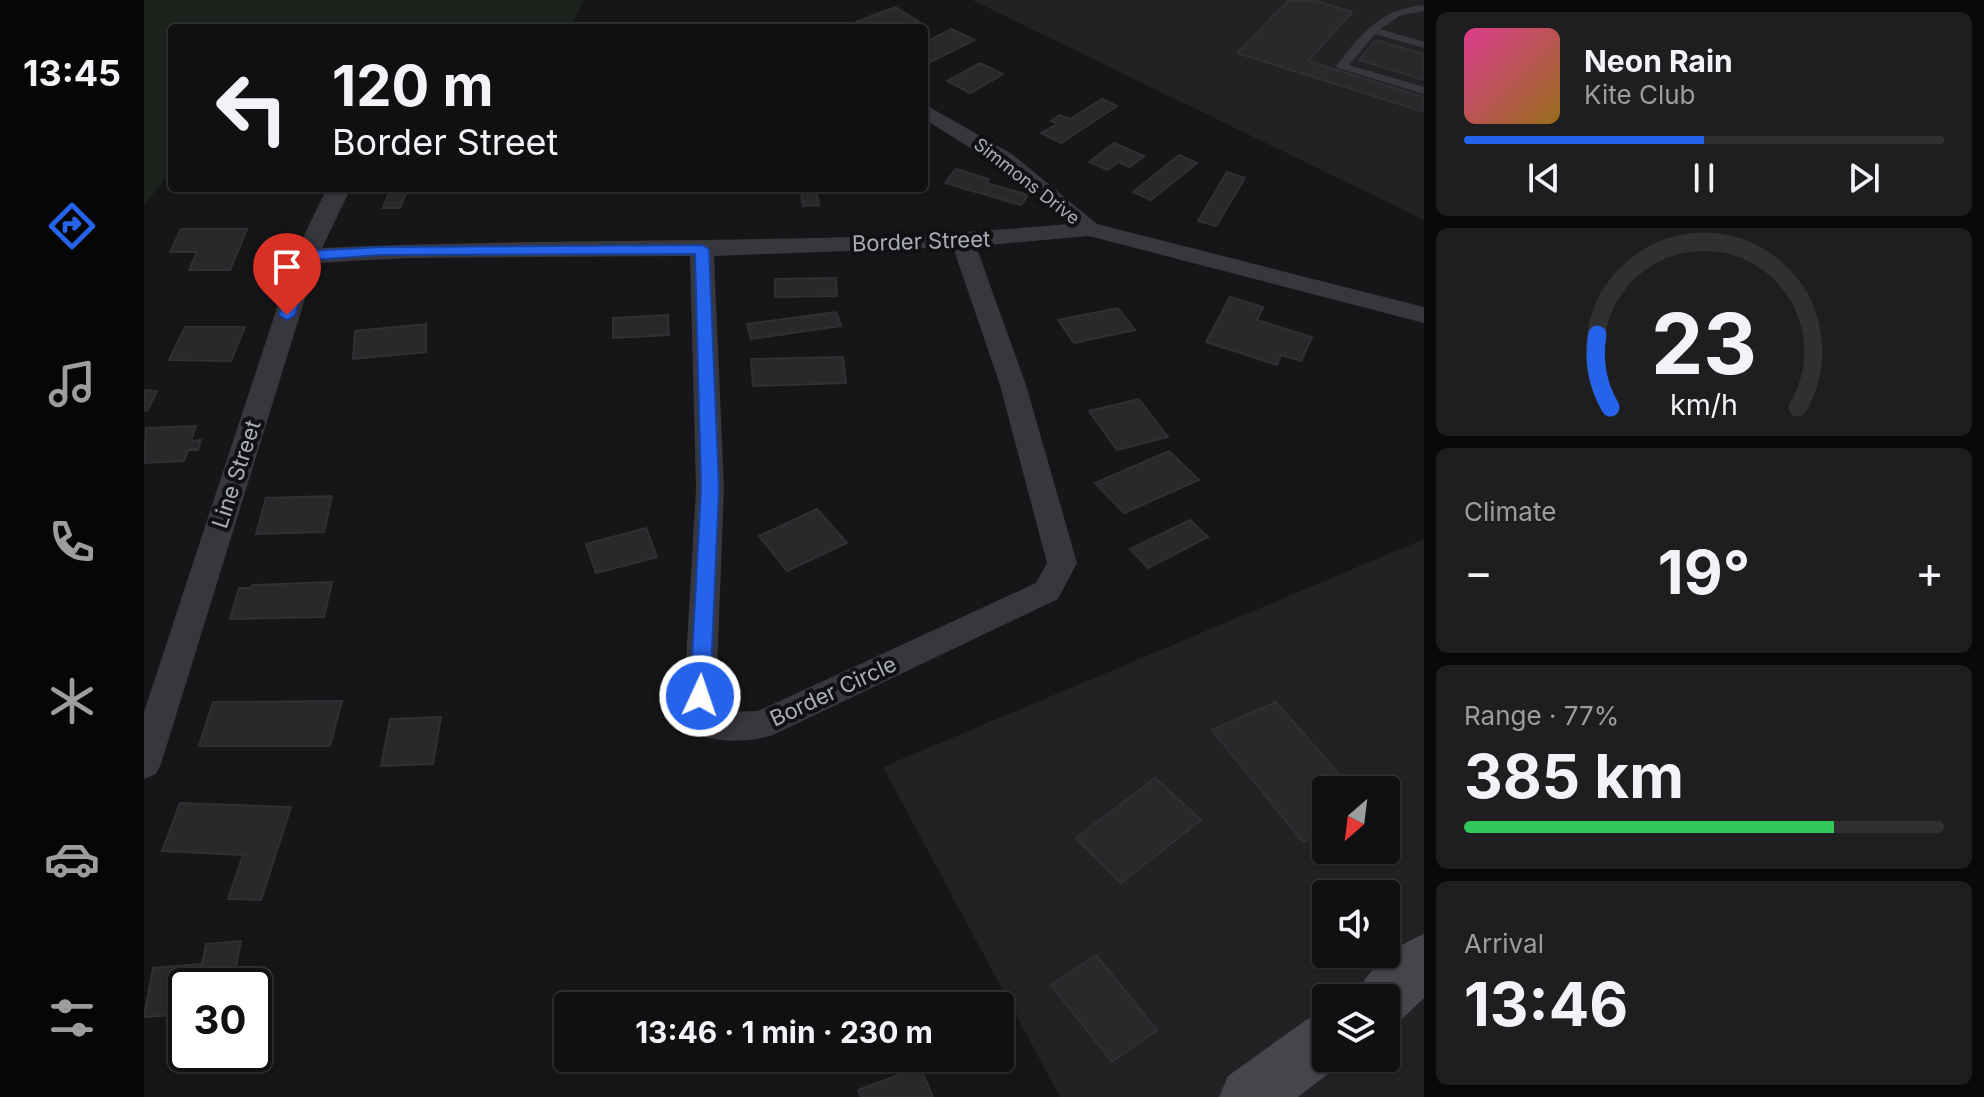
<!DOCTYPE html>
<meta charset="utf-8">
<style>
body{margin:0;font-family:Inter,sans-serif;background:#1e1e20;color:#f1f3f6;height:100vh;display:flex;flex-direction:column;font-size:30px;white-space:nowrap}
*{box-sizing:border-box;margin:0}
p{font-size:26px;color:#9c9d9f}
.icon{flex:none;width:44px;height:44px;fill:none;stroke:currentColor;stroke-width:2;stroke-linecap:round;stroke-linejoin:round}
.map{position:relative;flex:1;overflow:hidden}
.sheet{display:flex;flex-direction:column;gap:12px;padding:12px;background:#09090a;width:560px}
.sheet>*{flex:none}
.banner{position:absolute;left:24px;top:24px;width:760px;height:168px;border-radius:8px;box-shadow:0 2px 6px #0004,0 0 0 2px #303032;background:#101012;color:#f1f3f6;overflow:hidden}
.needle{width:52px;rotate:208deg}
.controls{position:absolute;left:1168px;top:776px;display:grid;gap:16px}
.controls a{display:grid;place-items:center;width:88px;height:88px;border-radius:8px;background:#101012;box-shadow:0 2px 6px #0004,0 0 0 2px #303032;font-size:40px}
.speed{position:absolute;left:24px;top:968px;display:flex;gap:16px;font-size:40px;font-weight:700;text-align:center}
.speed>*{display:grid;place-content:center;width:104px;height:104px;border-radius:50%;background:#101012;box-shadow:0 2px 6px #0004,0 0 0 2px #303032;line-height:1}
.speed .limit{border:4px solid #111;border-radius:12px;background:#fff;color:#111}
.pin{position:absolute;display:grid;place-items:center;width:68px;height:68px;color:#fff;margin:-82px -34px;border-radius:50% 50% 50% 0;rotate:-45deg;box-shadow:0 0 8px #0007}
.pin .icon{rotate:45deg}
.me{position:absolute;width:88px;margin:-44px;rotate:3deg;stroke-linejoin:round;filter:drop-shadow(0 0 6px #0008)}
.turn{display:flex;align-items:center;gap:28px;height:168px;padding:0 32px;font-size:36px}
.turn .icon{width:104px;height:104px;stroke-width:2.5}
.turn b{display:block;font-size:56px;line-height:68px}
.big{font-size:60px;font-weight:700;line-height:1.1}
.sheet .tile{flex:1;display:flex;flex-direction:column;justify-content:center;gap:12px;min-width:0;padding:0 28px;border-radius:12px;background:#1e1e20}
.sheet .dial{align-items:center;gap:0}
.dial svg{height:208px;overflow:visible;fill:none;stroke:#303032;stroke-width:7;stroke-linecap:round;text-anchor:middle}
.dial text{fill:#f1f3f6;stroke:none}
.song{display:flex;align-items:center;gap:24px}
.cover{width:96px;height:96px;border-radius:12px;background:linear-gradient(135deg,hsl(330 70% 55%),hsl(40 70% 35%))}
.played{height:8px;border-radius:4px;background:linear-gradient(90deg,#2563eb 50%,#303032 50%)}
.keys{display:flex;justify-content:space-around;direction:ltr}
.heat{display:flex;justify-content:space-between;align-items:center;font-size:44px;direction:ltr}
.charge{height:12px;border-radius:6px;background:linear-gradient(90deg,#34c759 77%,#303032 0)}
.trip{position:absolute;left:410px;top:992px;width:460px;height:80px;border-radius:8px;background:#101012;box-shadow:0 2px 6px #0004,0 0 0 2px #303032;font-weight:700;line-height:80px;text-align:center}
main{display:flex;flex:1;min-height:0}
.menu{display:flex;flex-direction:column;width:144px;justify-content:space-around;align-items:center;background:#060607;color:#9c9d9f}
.menu .icon{width:56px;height:56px}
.menu .current{color:#2563eb}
.menu b{font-size:36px;color:#f1f3f6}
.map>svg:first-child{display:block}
.built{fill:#222225;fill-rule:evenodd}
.green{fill:#1c231d}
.building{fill:#29292c;stroke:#303034;stroke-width:2}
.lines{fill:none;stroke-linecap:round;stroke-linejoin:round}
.lane{fill:#37383d;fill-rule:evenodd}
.street{fill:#37383d;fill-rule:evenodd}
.secondary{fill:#45474d;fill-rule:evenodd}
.route{fill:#2563eb;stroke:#184099;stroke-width:2}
.labels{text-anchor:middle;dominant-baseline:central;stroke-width:8;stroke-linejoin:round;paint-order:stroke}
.far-street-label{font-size:18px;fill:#a8adb8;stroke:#111113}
.street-label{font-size:22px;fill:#a8adb8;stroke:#111113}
</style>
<main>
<nav class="menu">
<b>13:45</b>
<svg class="icon current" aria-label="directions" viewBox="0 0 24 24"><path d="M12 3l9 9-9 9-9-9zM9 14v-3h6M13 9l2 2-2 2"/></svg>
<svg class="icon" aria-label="music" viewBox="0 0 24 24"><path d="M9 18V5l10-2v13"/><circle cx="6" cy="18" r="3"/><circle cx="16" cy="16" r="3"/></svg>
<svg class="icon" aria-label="phone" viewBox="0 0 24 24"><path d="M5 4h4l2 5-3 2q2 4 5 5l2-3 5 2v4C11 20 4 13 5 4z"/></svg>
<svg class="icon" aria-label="climate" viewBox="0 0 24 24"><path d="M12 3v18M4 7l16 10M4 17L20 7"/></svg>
<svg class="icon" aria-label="car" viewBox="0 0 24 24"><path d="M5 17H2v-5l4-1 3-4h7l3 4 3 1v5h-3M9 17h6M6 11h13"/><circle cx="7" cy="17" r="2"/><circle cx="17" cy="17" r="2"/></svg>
<svg class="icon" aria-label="filters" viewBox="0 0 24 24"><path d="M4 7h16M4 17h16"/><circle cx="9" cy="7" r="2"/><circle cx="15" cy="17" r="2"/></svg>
</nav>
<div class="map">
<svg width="1280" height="1097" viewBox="0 0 1280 1097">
<rect width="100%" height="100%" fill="#161618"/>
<path class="built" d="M828,0H1280V220Z
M1280,539V1097H916L739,767ZM1182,790H1242V850H1182ZM1182,894H1242V954H1182ZM1182,998H1242V1058H1182Z"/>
<path class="green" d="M0,0H440L426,28H28V169L0,206Z"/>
<path class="building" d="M1145,0H1169L1208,12L1164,61L1280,97V112L1093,53Z
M751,7L774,21L761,26L763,28H714L707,24Z
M807,29L831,40L780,65V43Z
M1232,40L1280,54V80L1215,60Z
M836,63L859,74L826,93L803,81Z
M958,99L973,106L917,143L897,133L913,124L907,121L916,115L926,119Z
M970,143L1000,156L986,167L974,162L964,170L945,162Z
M1035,155L1053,163L1007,200L989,192Z
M812,169L845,179L842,183L884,195L877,205L801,183Z
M1083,172L1101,178L1072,226L1054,221Z
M247,188H264L256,208H239Z
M656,188H672L675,205L659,206Z
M37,229H103L86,270H45L53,252H26Z
M692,278L693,296L631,297V279Z
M1086,297L1119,307L1113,320L1168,337L1157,361L1137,355L1133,365L1062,342Z
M974,308L991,330L930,343L914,320Z
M692,312L697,326L607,339L603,324Z
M524,315L525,335L469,338V318Z
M282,324V352L209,359L211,331Z
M41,327H101L87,361L25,360Z
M699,357L702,383L609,386L607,359Z
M0,390L13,391L3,411L0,410Z
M995,399L1024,437L973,450L945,411Z
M52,426L47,441L57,440L54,450H44L40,461L0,463L2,428Z
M1025,451L1055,480L980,513L951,483Z
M188,496L180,532L112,534L122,498Z
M673,509L703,543L643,571L615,536Z
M1046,520L1064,537L1004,568L986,549Z
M502,528L513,557L452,573L442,544Z
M188,582L180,617L86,619L95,588H107L108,585Z
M198,701L186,746H55L69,702Z
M1132,702L1209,790H1182V831L1159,842L1068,730Z
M297,717L289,764L237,766L246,719Z
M1011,778L1057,820L977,883L932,838Z
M36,803L147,807L117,900L84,899L99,855L18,851Z
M97,941L88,986H42V1014L0,1017L9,968L58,964L62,944Z
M952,955L1013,1030L968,1062L907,985Z
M776,1067L789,1097H717L714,1090Z"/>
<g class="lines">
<path class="lane" d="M1280,5V11L1257,15L1236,29L1280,42V48L1231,34L1205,65L1280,87V94L1194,68L1192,66C1218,33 1236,9 1280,5Z"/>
<path class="street" d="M780,104L868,154L953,224L1280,307V323L945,236L832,246L882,385L933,563L914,599L629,735C608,742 578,743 557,736L540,696L552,488L546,256L263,258L172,263L17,764L12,774L0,779V712L150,256L183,188H207L178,248C427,236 676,247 924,224L852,164L780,119ZM809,247L856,385L903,563L892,583L614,711L579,712L572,696L580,488L570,256Z"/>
<path class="secondary" d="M1280,934V998L1259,1018L1242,1024V998H1211C1223,969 1250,946 1280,934Z
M1182,1011V1058H1203L1202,1060L1154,1097H1075L1084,1076L1162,1020Z"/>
</g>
<path class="route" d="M558,245L565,249L575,488L566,696L563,702L556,704L549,702L546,696L557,488L551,254L236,255L168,260L151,315L143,320L135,315L155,256L162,251L236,247Z"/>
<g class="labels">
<g class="far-street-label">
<text transform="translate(883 181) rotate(38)">Simmons Drive</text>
</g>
<g class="street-label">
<text transform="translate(777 241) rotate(-2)">Border Street</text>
<text transform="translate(92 474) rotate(-72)">Line Street</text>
<text transform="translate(689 691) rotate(-25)">Border Circle</text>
</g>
</g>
</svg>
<div class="controls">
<a><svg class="needle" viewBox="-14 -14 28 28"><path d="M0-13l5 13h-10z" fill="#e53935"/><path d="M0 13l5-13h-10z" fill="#9c9d9f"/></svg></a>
<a><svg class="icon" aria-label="sound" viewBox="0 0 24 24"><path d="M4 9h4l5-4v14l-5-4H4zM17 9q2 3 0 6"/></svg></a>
<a><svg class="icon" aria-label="layers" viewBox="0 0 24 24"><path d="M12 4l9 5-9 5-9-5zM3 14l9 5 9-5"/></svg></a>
</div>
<div class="speed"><div class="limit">30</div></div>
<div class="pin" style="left:143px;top:315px;background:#d93025"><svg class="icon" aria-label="arrive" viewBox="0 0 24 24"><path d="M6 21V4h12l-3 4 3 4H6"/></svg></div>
<svg class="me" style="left:556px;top:696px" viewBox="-20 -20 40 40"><circle r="17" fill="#2563eb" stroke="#fff" stroke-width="3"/><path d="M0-11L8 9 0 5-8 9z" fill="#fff"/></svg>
<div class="trip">13:46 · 1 min · 230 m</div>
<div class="banner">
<div class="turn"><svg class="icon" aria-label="left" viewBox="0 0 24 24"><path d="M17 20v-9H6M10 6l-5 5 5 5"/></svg><div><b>120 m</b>Border Street</div></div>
</div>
</div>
<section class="sheet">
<div class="tile">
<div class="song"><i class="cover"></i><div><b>Neon Rain</b><p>Kite Club</p></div></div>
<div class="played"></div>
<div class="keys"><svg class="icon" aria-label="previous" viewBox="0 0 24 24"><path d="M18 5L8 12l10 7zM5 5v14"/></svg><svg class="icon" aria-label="pause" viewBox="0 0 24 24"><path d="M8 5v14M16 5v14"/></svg><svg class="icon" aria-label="next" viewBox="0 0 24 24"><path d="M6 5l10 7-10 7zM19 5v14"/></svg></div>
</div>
<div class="tile dial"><svg viewBox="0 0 100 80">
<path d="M14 69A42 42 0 1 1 86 69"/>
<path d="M14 69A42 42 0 0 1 9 41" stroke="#2563eb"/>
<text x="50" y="56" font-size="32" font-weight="700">23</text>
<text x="50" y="72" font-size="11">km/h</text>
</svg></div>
<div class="tile"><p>Climate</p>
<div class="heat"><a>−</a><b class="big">19°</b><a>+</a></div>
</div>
<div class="tile"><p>Range · 77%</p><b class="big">385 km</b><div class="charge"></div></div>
<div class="tile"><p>Arrival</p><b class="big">13:46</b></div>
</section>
</main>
